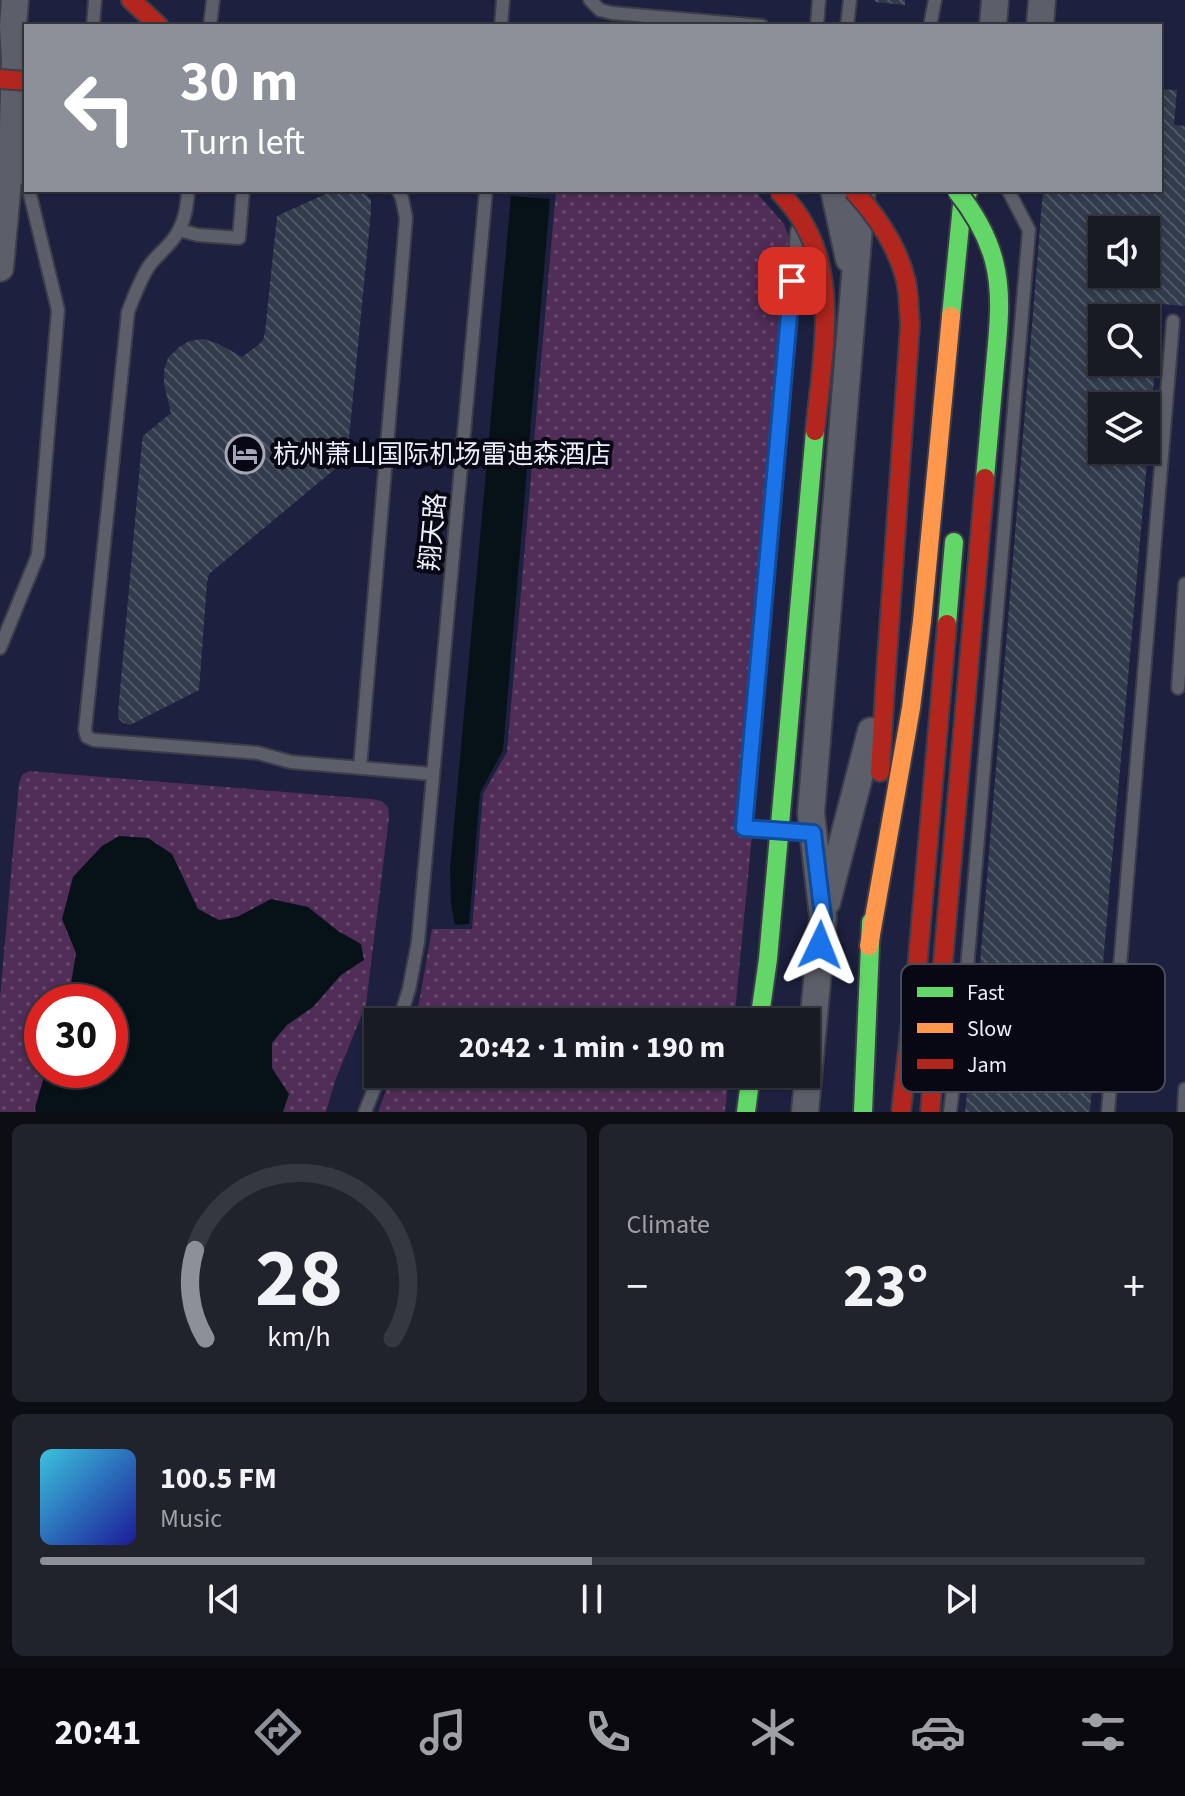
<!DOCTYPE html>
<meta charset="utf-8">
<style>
body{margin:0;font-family:"Source Sans 3","Noto Sans SC",sans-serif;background:#21232c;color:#f1f3f6;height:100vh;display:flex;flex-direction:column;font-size:30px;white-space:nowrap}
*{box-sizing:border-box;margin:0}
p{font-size:26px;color:#9fa1a6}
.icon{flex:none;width:44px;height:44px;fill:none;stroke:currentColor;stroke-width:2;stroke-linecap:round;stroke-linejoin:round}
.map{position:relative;height:1112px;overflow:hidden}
.details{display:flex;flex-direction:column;gap:12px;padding:12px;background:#0d0e14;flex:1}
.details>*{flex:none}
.banner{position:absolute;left:24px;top:24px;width:1138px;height:168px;border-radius:0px;box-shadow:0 2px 6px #0004,0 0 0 2px #363841;background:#8c9099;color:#fff;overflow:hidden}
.controls{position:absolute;left:1088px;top:216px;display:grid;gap:16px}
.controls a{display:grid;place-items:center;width:72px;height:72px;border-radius:0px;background:#181a24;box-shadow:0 2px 6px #0004,0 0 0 2px #363841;font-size:40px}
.speed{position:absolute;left:24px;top:984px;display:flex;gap:16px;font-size:40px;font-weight:700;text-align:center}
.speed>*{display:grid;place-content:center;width:104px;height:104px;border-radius:50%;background:#181a24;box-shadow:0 2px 6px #0004,0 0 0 2px #363841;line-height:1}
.speed .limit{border:12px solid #d22;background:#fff;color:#111}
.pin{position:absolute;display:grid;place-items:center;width:68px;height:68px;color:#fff;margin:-34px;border-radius:16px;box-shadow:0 4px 12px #0006}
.me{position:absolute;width:88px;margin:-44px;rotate:2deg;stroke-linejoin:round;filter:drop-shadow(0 0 6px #0008)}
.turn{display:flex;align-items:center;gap:28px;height:168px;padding:0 24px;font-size:36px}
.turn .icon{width:104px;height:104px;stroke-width:2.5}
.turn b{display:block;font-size:56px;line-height:68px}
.big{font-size:60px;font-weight:700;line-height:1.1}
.details .widget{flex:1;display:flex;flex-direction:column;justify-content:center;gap:12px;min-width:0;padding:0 28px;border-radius:12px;background:#21232c}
.details .dial{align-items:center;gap:0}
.dial svg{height:208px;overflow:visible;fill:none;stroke:#363841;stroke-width:7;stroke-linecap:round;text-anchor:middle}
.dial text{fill:#f1f3f6;stroke:none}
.song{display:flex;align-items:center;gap:24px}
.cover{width:96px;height:96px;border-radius:12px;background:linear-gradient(135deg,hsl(190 70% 55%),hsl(240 70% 35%))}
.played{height:8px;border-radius:4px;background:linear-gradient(90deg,#8c9099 50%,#363841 50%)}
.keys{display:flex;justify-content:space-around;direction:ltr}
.heat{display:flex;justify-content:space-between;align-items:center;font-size:44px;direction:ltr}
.details .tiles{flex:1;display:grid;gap:12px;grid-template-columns:1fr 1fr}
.widget:last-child{grid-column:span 2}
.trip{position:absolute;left:364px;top:1008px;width:456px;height:80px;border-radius:0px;background:#181a24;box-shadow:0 2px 6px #0004,0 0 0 2px #363841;font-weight:700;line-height:80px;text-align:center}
.tabs{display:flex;height:128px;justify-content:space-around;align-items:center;background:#0a0a0e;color:#9fa1a6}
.tabs .icon{width:56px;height:56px}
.tabs .current{color:#8c9099}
.tabs b{font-size:36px;color:#f1f3f6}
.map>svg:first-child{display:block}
.built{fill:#1d203e;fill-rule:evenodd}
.grass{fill:url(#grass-dots);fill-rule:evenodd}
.water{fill:#071218}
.building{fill:url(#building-back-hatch);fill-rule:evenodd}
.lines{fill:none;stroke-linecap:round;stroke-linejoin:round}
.lane-casing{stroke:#3c3d48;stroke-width:16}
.street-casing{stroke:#3c3d48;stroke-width:30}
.fast-casing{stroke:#3c3d48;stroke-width:22}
.slow-casing{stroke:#3c3d48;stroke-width:22}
.jam-casing{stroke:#3c3d48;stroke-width:22}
.lane{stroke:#5c5e69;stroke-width:12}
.street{stroke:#5c5e69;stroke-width:26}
.fast{stroke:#63d668;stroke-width:18}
.slow{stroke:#ff974d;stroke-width:18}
.jam{stroke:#b3261e;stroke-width:18}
.fast-bridge-casing{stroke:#3c3d48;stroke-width:22;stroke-linecap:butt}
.jam-bridge-casing{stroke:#3c3d48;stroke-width:22;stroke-linecap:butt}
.fast-bridge{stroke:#63d668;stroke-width:18}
.jam-bridge{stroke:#b3261e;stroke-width:18}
.route-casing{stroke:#114b97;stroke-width:20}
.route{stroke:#1a73e8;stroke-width:14}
.labels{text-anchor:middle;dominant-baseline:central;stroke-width:8;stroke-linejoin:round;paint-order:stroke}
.poi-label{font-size:26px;fill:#ebedfc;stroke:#070813;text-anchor:start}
.street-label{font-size:26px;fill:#ebedfc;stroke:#070813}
.key{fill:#070813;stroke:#4b4d59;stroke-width:2}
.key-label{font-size:22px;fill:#ebedfc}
</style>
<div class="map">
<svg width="1185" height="1112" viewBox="0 0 1185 1112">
<defs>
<pattern id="grass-dots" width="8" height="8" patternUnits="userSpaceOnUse" patternTransform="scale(2)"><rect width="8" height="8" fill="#502d56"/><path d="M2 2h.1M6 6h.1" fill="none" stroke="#694c6f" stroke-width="1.8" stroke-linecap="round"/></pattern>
<pattern id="building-back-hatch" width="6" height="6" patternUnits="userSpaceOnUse" patternTransform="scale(2)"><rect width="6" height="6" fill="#313b4c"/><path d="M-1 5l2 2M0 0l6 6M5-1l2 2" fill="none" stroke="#4f5867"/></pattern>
</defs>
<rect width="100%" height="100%" fill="#202230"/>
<path class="built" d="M0,0H1185V1112H0ZM26,26H1160V190H26ZM1102,230H1146V274H1102ZM1102,318H1146V362H1102ZM1102,406H1146V450H1102ZM42,1002H110V1070H42ZM378,1022H806V1074H378Z"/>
<path class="grass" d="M556,190H754L784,224L801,267L763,722L734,1022H412L419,1003L432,929H472L483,794L507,752Z
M29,771L371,799L382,801L388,807L389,817L366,1004L335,1081L326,1112H0V998L19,783L22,775ZM42,1002H110V1070H42Z
M392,1074H729L725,1112H378Z"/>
<path class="water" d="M511,196L550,199L503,750L480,793L469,924L455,925L451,903L450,869Z
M119,836L148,838L172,854L198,909L219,920L237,917L271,899L308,907L338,931L361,944L364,960L341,975L313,1007L287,1025L272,1043V1068L289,1094L283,1112H36L35,1108L46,1070H110V1002H68L76,953L62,919L73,877L102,846Z"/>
<path class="building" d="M875,0H905V5L875,2Z
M1160,89L1177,90L1174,125L1185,126V306L1161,304L1148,446H1146V406H1102V450H1148L1090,1112H965L979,976L1043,190H1160ZM1102,230H1146V274H1102ZM1102,318H1146V362H1102Z
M334,190H363L371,200V212L347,459L209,574L207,583L199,690L136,722L130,725L123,723L119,719L118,713L142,442L143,436L171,413L164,384V370L168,358L178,348L189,341L203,339L217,343L242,357L258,345L263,340L265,332L277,216Z"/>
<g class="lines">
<defs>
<path id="lane" d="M590,0L600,10L612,13L762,26
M93,26L95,0
M210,26L213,0
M501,26L503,0
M817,26L819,0
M847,26L850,0
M930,26L935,0
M19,152L26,180
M188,190C187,207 185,223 174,238C167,248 156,256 149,266C140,280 134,296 128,312L85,730L87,737L94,740L258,753L291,762L433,774
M179,230L198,235L239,238L243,190
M0,648L38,555L58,310L29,190
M1178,688L1185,584
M360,768L406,218L402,198L398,190
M778,831L744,828L797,231
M399,1022L409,989L418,942L486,190
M365,1112L380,1074
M950,1112L966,981L1029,230L1008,190
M1108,1112L1173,321
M1184,1112L1185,1089"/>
<path id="street" d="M993,26L995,0
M1040,26L1042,0
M834,190L849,259
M0,268L13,126L15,62L13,26L15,0
M827,902L871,731
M805,1112L823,917L811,813L862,191"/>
<path id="fast" d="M951,316L962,205L969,190
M947,624L954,542
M746,1112L751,1074
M863,1112L871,922"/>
<path id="slow" d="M869,946L911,708L922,621L951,316"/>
<path id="jam" d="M131,0L159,26
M880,772L886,673"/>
</defs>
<use href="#lane" class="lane-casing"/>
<use href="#street" class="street-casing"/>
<use href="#fast" class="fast-casing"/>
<use href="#slow" class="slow-casing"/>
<use href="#jam" class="jam-casing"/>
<use href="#lane" class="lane"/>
<use href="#street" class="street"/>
<use href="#fast" class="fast"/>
<use href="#slow" class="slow"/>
<use href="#jam" class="jam"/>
<defs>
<path id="fast-bridge" d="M956,190C973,211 987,234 994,261C1003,295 998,331 995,366C992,403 988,441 985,478
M759,1022L768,959L815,431"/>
<path id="jam-bridge" d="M0,79L26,81
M778,190C789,202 800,215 807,230C838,288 821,368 815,431
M853,190C876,215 898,247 906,281C909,296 909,311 910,325L886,673
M901,1112L917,969L947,624
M930,1112L985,478"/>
</defs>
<use href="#fast-bridge" class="fast-bridge-casing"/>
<use href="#jam-bridge" class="jam-bridge-casing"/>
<use href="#fast-bridge" class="fast-bridge"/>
<use href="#jam-bridge" class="jam-bridge"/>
</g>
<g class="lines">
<defs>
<path id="route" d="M792,281L744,828L813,833L823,917L820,945"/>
</defs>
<use href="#route" class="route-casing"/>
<use href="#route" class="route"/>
</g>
<defs>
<symbol id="hotel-ring" viewBox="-11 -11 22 22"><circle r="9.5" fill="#070813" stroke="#a4a6b5" stroke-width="1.5"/><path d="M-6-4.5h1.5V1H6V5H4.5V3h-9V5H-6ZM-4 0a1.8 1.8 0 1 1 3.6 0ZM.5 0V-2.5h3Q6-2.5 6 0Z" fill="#a4a6b5"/></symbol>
</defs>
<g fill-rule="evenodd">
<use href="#hotel-ring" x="223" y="432" width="44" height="44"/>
</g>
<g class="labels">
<g class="poi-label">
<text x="273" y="454">杭州萧山国际机场雷迪森酒店</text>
</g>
<g class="street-label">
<text transform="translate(433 532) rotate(-85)">翔天路</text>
</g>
</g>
<rect x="901" y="964" width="264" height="128" rx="12" class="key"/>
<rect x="917" y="987" width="36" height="10" fill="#63d668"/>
<rect x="917" y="1023" width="36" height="10" fill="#ff974d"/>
<rect x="917" y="1059" width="36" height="10" fill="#b3261e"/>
<g class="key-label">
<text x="967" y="1000">Fast</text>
<text x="967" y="1036">Slow</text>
<text x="967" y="1072">Jam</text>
</g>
</svg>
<div class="controls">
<a><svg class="icon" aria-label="sound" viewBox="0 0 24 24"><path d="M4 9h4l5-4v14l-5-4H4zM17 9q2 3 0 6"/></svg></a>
<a><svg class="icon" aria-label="search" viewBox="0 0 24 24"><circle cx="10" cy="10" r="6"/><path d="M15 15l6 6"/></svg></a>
<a><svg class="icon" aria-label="layers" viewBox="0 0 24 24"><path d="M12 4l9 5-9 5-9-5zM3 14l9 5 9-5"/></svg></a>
</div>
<div class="speed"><div class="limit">30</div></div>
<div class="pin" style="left:792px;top:281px;background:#d93025"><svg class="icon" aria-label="arrive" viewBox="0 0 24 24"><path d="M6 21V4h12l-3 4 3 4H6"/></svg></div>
<svg class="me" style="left:820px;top:945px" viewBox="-20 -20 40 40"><path d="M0-17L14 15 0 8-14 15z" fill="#1a73e8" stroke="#fff" stroke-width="4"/></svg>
<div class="trip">20:42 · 1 min · 190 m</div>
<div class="banner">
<div class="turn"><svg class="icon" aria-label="left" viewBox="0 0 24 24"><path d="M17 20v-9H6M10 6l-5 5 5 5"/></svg><div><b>30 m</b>Turn left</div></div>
</div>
</div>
<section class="details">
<div class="tiles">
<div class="widget dial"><svg viewBox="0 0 100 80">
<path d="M14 69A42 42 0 1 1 86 69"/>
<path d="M14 69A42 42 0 0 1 10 35" stroke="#8c9099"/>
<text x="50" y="56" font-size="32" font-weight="700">28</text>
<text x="50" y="72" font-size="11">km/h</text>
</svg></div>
<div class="widget"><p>Climate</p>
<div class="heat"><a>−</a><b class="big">23°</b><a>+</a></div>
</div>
<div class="widget">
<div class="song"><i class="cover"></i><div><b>100.5 FM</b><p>Music</p></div></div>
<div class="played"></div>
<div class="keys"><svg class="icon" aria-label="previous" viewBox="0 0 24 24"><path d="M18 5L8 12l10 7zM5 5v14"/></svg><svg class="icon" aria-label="pause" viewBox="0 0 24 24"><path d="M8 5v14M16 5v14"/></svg><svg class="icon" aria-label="next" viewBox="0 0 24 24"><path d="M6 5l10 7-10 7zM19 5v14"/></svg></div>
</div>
</div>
</section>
<nav class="tabs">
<b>20:41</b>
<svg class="icon current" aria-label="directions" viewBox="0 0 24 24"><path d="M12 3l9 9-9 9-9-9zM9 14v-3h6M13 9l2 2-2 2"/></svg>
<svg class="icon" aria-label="music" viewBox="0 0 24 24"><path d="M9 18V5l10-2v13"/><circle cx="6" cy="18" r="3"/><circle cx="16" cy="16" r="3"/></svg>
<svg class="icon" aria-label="phone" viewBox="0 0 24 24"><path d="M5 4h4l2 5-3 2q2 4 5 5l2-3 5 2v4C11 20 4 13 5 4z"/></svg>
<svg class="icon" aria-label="climate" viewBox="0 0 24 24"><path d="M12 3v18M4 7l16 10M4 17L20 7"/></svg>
<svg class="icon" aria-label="car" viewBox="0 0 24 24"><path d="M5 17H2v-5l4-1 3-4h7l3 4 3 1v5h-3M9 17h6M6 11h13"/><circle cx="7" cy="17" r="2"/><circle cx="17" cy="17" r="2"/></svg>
<svg class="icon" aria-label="filters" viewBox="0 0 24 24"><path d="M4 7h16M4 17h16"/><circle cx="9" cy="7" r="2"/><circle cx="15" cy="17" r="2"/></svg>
</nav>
